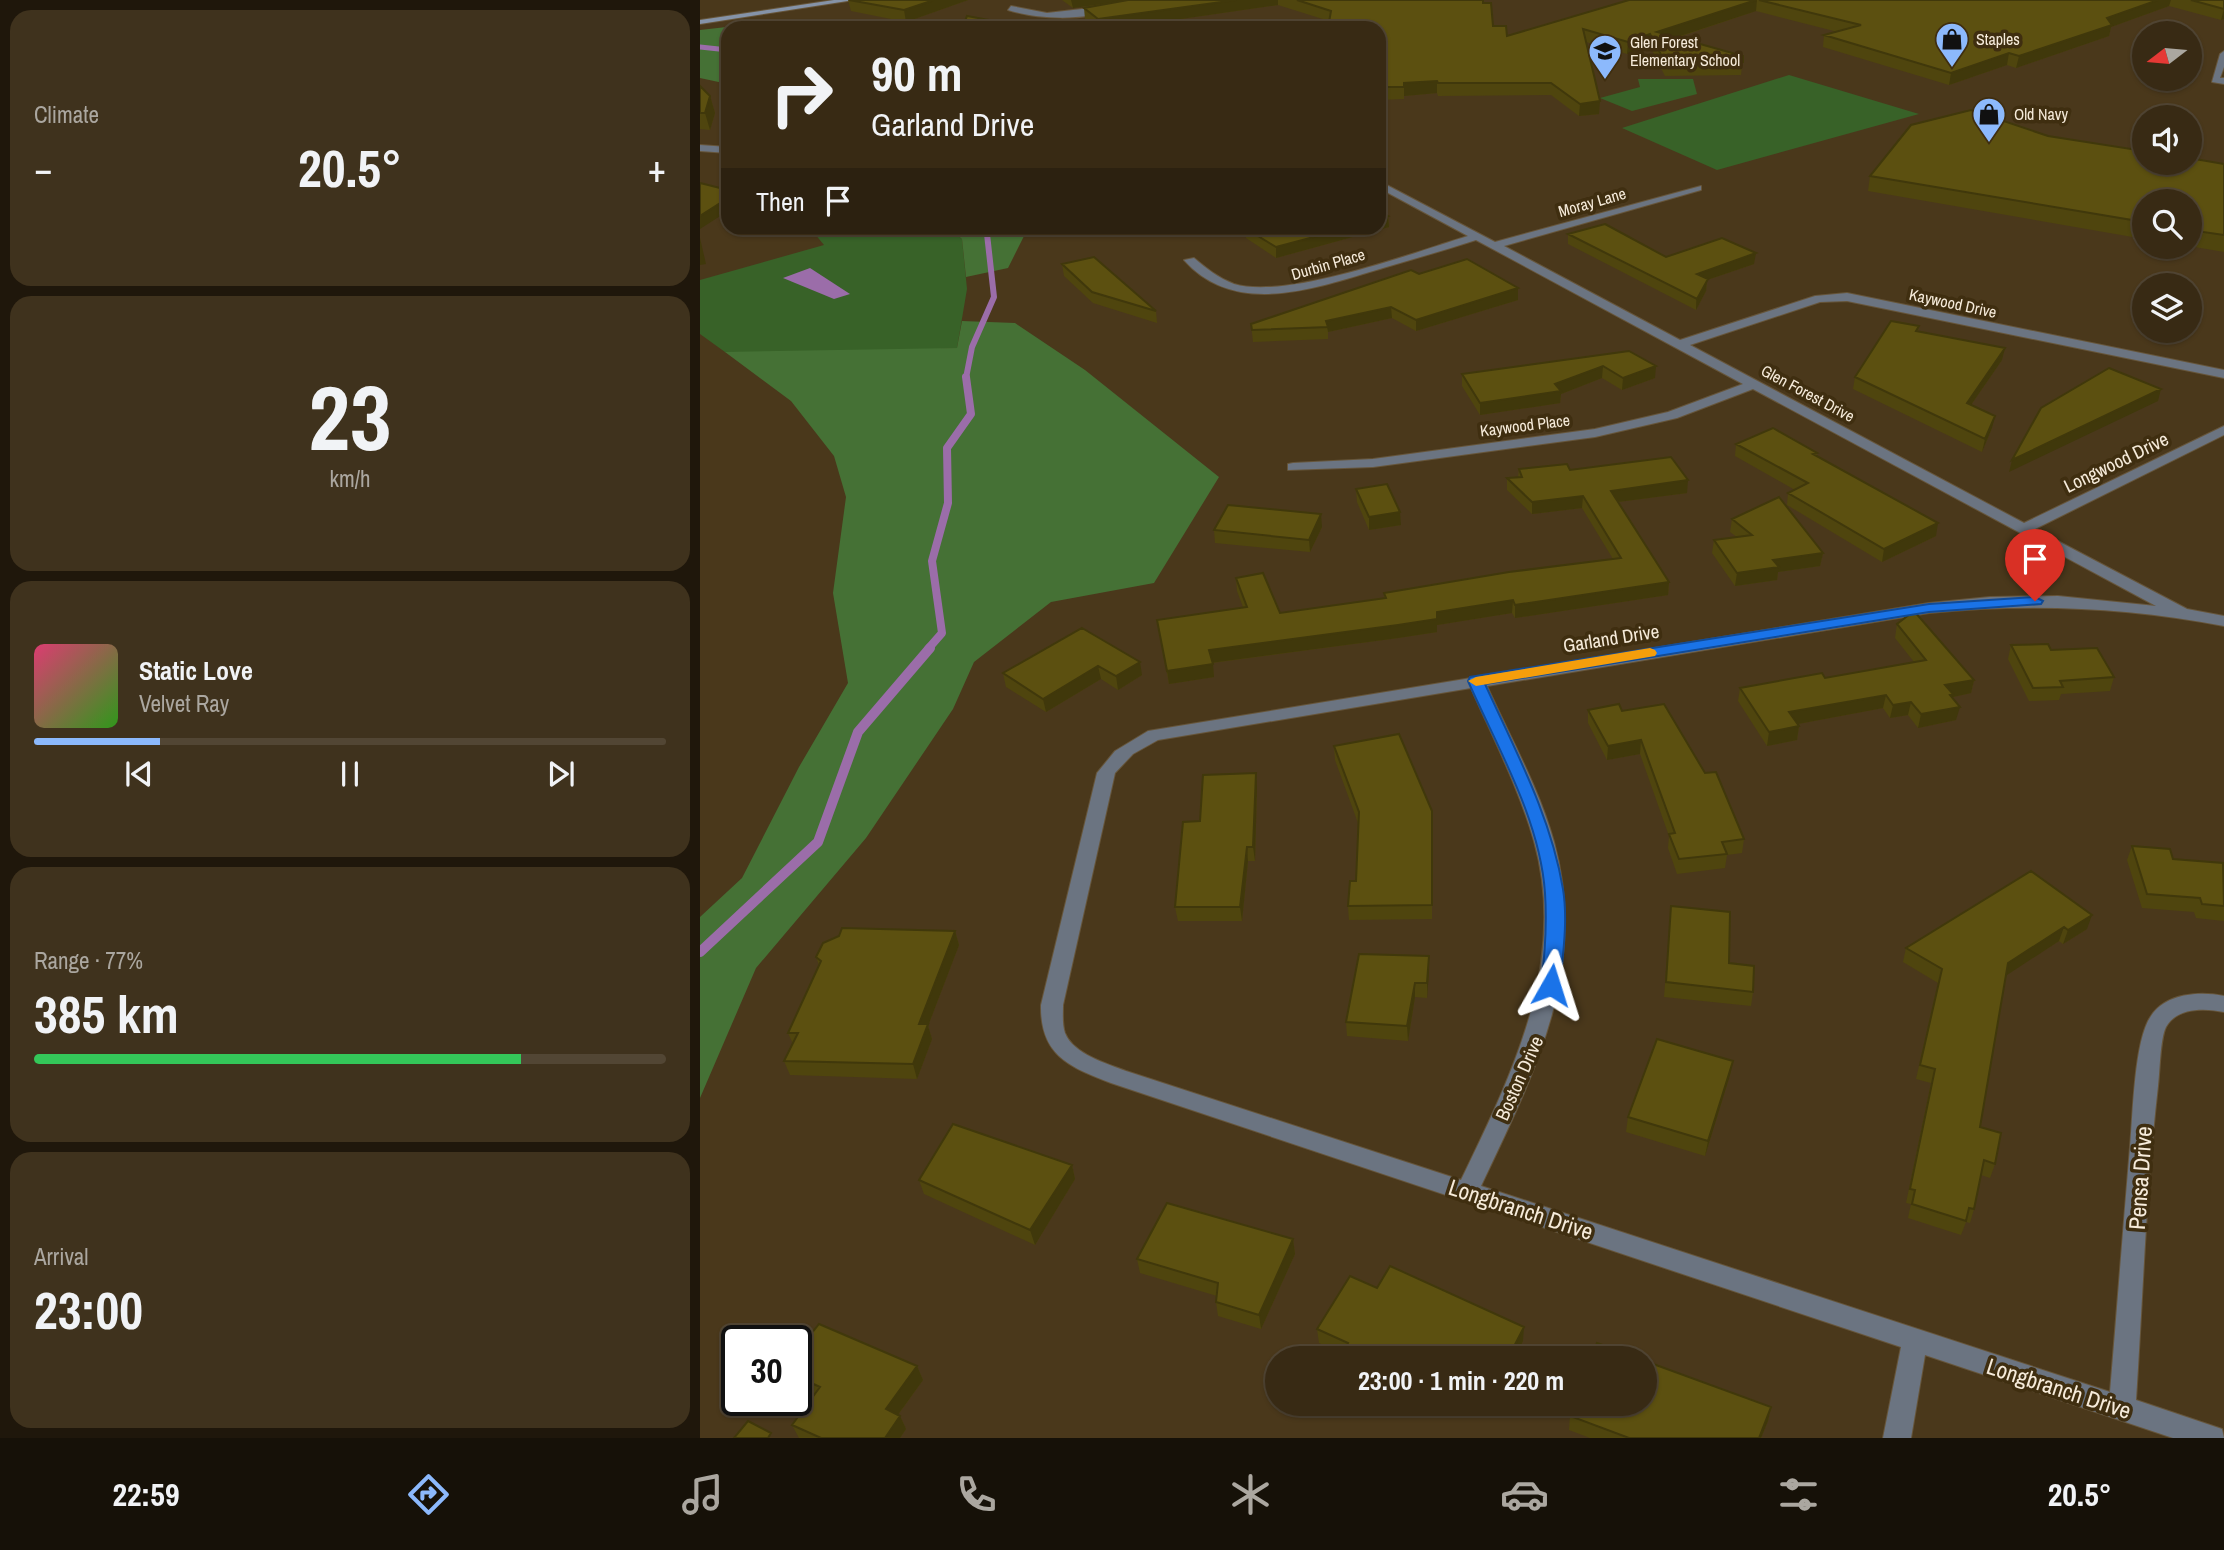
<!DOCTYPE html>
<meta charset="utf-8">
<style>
body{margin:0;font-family:"Archivo Narrow",sans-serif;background:#3f321d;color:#f1f3f6;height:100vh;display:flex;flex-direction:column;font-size:26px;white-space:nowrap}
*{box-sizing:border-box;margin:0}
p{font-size:23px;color:#aba7a0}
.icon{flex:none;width:38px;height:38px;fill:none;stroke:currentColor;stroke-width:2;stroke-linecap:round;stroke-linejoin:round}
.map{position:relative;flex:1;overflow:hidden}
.side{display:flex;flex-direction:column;gap:10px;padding:10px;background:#1f170b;width:700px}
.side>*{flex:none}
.top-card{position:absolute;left:21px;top:21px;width:665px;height:214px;border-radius:21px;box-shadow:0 2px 5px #0004,0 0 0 2px #524634;background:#382a14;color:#f1f3f6;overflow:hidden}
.needle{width:46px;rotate:254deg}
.buttons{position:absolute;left:1432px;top:21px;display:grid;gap:14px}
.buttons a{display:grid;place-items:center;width:70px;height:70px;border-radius:50%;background:#382a14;box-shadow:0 2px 5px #0004,0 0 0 2px #524634;font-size:35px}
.speed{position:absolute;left:21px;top:1325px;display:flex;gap:14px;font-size:35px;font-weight:700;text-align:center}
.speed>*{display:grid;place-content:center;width:91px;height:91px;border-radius:50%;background:#382a14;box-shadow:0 2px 5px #0004,0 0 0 2px #524634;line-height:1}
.speed .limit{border:4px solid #111;border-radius:10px;background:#fff;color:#111}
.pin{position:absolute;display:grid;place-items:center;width:60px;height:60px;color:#fff;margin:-72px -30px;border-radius:50% 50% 50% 0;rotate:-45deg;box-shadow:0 0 7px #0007}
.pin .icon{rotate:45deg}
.me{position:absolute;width:77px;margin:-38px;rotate:6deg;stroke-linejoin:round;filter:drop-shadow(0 0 5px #0008)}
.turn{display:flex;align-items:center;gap:24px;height:147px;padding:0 35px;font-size:32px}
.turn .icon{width:91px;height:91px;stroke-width:2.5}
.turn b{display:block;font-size:49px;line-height:60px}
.then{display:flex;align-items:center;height:66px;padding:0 35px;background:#0003;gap:14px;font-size:26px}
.big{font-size:52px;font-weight:800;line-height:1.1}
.side .widget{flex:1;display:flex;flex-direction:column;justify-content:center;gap:10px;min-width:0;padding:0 24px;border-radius:21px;background:#3f321d}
.side .dial{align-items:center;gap:0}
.dial b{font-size:91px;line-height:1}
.song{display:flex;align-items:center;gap:21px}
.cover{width:84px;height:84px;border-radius:10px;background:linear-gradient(135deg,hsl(340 70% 55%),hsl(110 70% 35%))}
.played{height:7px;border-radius:4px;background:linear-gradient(90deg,#8cb9fc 20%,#524634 20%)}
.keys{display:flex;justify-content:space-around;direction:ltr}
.heat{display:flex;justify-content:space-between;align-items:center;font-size:38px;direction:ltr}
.charge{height:10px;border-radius:5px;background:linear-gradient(90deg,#34c759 77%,#524634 0)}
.trip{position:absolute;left:565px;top:1346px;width:392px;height:70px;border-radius:35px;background:#382a14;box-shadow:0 2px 5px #0004,0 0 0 2px #524634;font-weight:800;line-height:70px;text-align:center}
.dock{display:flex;height:112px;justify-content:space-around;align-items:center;background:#161108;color:#aba7a0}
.dock .icon{width:49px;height:49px}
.dock .on{color:#8cb9fc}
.dock b{font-size:32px;color:#f1f3f6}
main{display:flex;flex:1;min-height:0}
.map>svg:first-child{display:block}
.green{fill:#386228}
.forest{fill:#457135}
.water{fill:#9b6da9}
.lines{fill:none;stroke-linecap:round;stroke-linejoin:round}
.stream-far3{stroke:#9b6da9;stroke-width:5}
.stream-far2{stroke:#9b6da9;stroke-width:6}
.stream-far1{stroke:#9b6da9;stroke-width:8}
.stream{stroke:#9b6da9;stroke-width:10}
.minor-casing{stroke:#66553a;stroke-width:2}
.secondary-casing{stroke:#66553a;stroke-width:2}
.minor{fill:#6b7481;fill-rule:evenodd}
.secondary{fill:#8593a8;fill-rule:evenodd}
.wall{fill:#4f450e}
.shaded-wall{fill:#40380b}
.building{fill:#5c5010;stroke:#40380b;stroke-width:2}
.route{fill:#1a73e8;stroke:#114b97;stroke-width:2}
.slow{fill:#f59e0b}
.labels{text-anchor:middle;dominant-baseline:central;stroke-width:7;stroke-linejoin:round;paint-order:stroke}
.far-poi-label{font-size:16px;fill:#f6ebda;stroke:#3f2e10;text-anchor:start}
.far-street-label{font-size:16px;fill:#f6ebda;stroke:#3f2e10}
.street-label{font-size:19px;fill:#f6ebda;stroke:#3f2e10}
.near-street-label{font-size:23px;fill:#f6ebda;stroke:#3f2e10}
</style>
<main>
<section class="side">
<div class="widget"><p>Climate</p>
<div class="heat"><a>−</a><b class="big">20.5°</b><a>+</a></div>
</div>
<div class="widget dial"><b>23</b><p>km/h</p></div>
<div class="widget">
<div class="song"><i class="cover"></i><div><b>Static Love</b><p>Velvet Ray</p></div></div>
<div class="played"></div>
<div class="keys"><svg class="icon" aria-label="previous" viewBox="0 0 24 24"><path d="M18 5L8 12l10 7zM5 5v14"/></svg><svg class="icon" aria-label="pause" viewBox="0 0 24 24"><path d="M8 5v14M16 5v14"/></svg><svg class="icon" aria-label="next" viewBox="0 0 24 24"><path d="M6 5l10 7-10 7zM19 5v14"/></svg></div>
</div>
<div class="widget"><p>Range · 77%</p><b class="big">385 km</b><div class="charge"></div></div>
<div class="widget"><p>Arrival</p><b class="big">23:00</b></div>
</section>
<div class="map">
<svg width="1524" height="1438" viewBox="0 0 1524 1438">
<rect width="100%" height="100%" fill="#4a381b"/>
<path class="green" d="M1089,75L1219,114L1017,170L922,128Z
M938,79H993L997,94L932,111L900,98L940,87Z
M110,228H249L262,239L267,289L257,348L148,354L25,352L0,334V280L124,245Z"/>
<path class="forest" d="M96,19L128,28H28V84L0,78V30Z
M249,228H328L308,268L266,277L262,239Z
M262,321L315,323L385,370L519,477L454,583L351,602L274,662L253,709L166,838L56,968L0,1098V917L42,878L99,767L148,683L133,593L146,497L134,456L91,401L25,352L257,348Z"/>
<path class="water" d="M110,268L150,294L134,299L83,278Z"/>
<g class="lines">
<path class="stream-far3" d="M0,47L28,50"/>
<path class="stream-far2" d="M266,378L272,347L294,297L287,234L280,228"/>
<path class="stream-far1" d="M228,649L242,633L232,561L248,503L247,448L271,414L266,377"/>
<path class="stream" d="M0,952L118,842L158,732L230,648"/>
<defs>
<path id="minor" d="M311,6L347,13L408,6L412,8C386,22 336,19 308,10Z
M1524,51V67L1520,78H1524V84L1512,82L1520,54Z
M0,145L28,147V153L0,151Z
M679,181L795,242L1001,186V190L804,246L980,340L1115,296L1147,293L1524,370V378L1147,301L1120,302L990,345L1324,523L1524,426V435L1335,529L1487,609L1524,616V626C1425,607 1329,603 1229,613L787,686C810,737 839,788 854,842C889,969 834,1074 781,1186L1410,1392C1417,1310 1423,1228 1430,1147C1433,1115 1434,1040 1451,1016C1466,993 1500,991 1524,996V1012C1505,1008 1477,1007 1466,1027C1460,1039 1460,1071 1458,1086C1446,1190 1443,1295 1436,1400L1522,1429L1524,1438H1473L1225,1355L1211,1438H1183L1201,1347L411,1083C369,1067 340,1055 341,1005L397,773L415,751L448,731L1229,603L1290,597L1358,596L1456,606L1053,389L977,418L895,437L673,467L588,470V464L593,463L673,459L895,429L968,412L1043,384L776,240C745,250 714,259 683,268C619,287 536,319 484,260L494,258C506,268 518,278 534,284C587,300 712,253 768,236L679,188ZM771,688C793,738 819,788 834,841C868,962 813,1072 761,1180L426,1071C408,1064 373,1054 365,1033C362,1024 363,1014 363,1005L415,773L433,754L458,740Z"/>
<path id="secondary" d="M134,0H154L0,24V20Z"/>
</defs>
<use href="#minor" class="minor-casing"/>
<use href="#secondary" class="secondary-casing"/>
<use href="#minor" class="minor"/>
<use href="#secondary" class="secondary"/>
</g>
<path class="wall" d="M148,0H268L206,22L151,11Z
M362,0H783V3L793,26L807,36L929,0H1524V19L1521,20L1469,6L1411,27L1409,36L1316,68L1307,65L1249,85L1123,47L1124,35L1138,32L1056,11L976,38L1043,56L1041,75L965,76L950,46L927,54L886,42L899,114L879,116L851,95L738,96L737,93L704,96V99L679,100V28L629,21L578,5L419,28H397L385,19L384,8L413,3L373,8Z
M0,86L10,96L15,113L10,130L0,129Z
M1348,136L1524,164V252L1489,246V201H1444V239L1168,191L1170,176Z
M688,216L689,227L576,258L546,238L545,228Z
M868,234L966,257L1054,264L1007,280L1006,291L996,310L868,244Z
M362,264L456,311L457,323L393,303L364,276Z
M719,274L818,288V300L716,331L692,318L628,332V339L553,342L551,324Z
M1219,326L1218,332L1302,360L1271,405L1292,428L1282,452L1153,389L1155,377Z
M929,351L955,378L922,390L902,378L861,394L860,403L780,415L762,386V374Z
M1036,444L1117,453V456L1236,536L1182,562L1087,505L1088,493L1095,490L1035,456Z
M819,469L870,470L987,493L918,502L969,582L968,595L815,618L812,613L737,625V632L698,638L512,663L514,677L469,684L457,620L543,607L537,591L536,578L580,613L684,598V593L913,559L882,508L832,514L807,490V478L818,477Z
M656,489L701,525L669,530L657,502Z
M1032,519L1123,553L1120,566L1078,572L1077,580L1035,586L1012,553L1014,540L1037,537L1030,532Z
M622,527L610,552L515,543L514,530Z
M1197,624L1274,680L1271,693L1253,697L1256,720L1218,728L1208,715L1190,718L1183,708L1098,724L1099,726L1097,740L1067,746L1038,701L1040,688L1125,678L1214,662L1195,638Z
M382,628L442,675L418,690L401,679L346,712L306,687L303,673Z
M1311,645L1414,677L1410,691L1361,694L1359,700L1329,701L1308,659Z
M888,710L922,711L1044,839L1042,853L1027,855L1025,868L977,874L968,848L969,836L940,754L907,760L888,723Z
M634,746L732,811V919L649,920L648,906L656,881L658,823L635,760Z
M557,787L555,861H548L542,921H478L475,907L500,821Z
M1432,846L1473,859L1524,864V921L1496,918L1494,912L1442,908L1427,860Z
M1331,871L1387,929L1363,944L1359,941L1306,975L1280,1127L1295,1164L1290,1178L1281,1175L1274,1209L1270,1223L1266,1222L1261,1235L1208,1218L1211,1204L1206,1203L1231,1083L1216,1079L1238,983L1203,962L1206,948Z
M971,906L1053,992L1051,1006L964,997Z
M255,931L259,945L228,1026L232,1039L217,1079L90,1075L84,1061L93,1044L88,1033L119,965L116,957Z
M729,971L727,998L715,997L708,1041L647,1036L646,1022Z
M1033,1061L1030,1075L1005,1156L926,1132L928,1117Z
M372,1165L375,1179L335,1245L224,1194L219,1180Z
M593,1239L595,1254L561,1329L518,1316L516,1302L517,1296L440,1273L437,1259Z
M677,1288L823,1341L815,1358H639L642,1354L619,1343L617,1329Z
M96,1353L217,1366L223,1380L198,1415L200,1416L206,1429L200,1438H99L92,1425L114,1395L96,1387Z
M669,1404H686L683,1410Z
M771,1404H792L788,1411Z
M1071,1407L1068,1421L1061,1438H890L869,1430L870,1416Z"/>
<path class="shaded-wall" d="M234,0H268L206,22L204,10Z
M371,0H431L373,8Z
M536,0H578V5L419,28H400L398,19Z
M1057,0L1056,11L956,44L957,32Z
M1458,0H1471L1469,6L1411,27L1409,36L1316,68L1319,56L1407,18Z
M1524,9V19L1521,20Z
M950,34V46L927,54L928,42Z
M1309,53L1307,65L1249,85L1251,73Z
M737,81V93L704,96V83Z
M10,96L15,113L10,130L5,113Z
M900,101L899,114L879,116L880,104Z
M28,198V211L0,229V216Z
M688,216L689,227L576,258V247L648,228H679V219Z
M0,238L6,264L0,265Z
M1056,253L1054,264L1007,280L1006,291L996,310L997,274Z
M818,288V300L716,331V320Z
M691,307L692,318L628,332L626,321Z
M1305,348L1302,360L1264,415L1267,403Z
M903,366L902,378L861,394L860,403L780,415V403L855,384Z
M956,366L955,378L922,390L923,378Z
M1461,389L1458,401L1309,472L1312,460Z
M1295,416L1292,428L1282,452L1285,439Z
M988,480L987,493L910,503L911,491Z
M883,496L882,508L832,514V502Z
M700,512L701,525L669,530V517Z
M621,514L622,527L610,552L609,540Z
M1238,523L1236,536L1182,562L1184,549Z
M1123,553L1120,566L1078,572L1077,580L1035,586L1037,573L1073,560Z
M969,582L968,595L815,618V605Z
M813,600L812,613L737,625V632L698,638L510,663L509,650Z
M440,662L442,675L418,690L416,676Z
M513,664L514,677L469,684L467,671Z
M398,666L401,679L346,712L343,699Z
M1274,680L1271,693L1253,697L1250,708L1245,685Z
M1186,695L1183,708L1087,726L1089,712Z
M1211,702L1208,715L1190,718L1193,705Z
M1260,707L1256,720L1218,728L1221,714Z
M1099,726L1097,740L1067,746L1069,732Z
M941,740L940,754L907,760L908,746Z
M556,773L557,787L555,861L553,847Z
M547,847L548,861L542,921L540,907Z
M1392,915L1387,929L1363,944L1368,930Z
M1364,927L1359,941L1304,977L1308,963Z
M255,931L259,945L228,1026L232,1039L217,1079L213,1064L219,1024Z
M729,956V971L727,998V983Z
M715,983V997L708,1041L707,1026Z
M1033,1061L1030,1075L1005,1156L1008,1141Z
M372,1165L375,1179L335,1245L330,1230Z
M593,1239L595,1254L561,1329L559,1315Z
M824,1327L823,1341L815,1358H808Z
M217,1366L223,1380L192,1423L186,1409Z
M1071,1407L1068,1421L1061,1438H1059Z
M200,1416L206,1429L200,1438H185Z"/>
<path class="building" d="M149,0H234L204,10Z
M428,0H536L398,19L384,8Z
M597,0H783V3H791L793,26H806L807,36L929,0H1056L957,32L1043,56V62L966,64L950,34L928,42L883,29L900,101L880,104L851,83H738L737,81L704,83V87H679V28H628L631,11Z
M1059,0H1458L1407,18L1412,25L1319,56L1309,53L1251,73L1124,35L1161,25Z
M1491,0H1524V9Z
M267,16L333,28H262Z
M0,86L10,96L5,113H0Z
M1271,110L1348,136L1444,151V163H1489V158L1524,164V235L1489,230V201H1444V222L1170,176L1211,125Z
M0,183L28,190V198L0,216Z
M679,212L688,216L679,219Z
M905,224L966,257L1022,238L1056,253L997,274L1008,279L997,299L868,234Z
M545,228H648L576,247Z
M394,257L456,311L392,292L362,264Z
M767,259L818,288L716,320L691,307L626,321L628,327L552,330L551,324L711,270L719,274Z
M1191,321L1219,326L1216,331L1305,348L1267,403L1295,416L1285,439L1155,377Z
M929,351L956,366L923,378L903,366L855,384L861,391L780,403L762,374Z
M1409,368L1461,389L1312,460L1341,408Z
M1073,428L1117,453L1113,454L1238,523L1184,549L1088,493L1108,483L1036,444Z
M971,457L988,480L911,491L969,582L815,605L813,600L737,612V619L698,625L509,650L513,664L467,671L457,620L547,607L536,578L563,573L580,613L686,598L684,593L809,572L921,558L883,496L832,502L807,478L822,477L819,469L867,464L870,470Z
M687,484L700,512L669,517L656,489Z
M1079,497L1123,553L1073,560L1079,567L1037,573L1014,540L1052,535L1032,519Z
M528,505L621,514L609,540L514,530Z
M1214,611L1274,680L1245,685L1253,694L1250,695L1260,707L1221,714L1211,702L1193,705L1186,695L1089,712L1099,726L1069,732L1040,688L1122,673L1125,678L1226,660L1197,624Z
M382,628L440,662L416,676L398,666L343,699L303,673Z
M1348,644L1351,650L1397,648L1414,677L1360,681L1363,687L1333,688L1311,645Z
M919,704L922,711L964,704L1005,773L1016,772L1044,839L1022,842L1027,854L979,859L969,834L975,833L941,740L908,746L888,710Z
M699,734L732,811V905L648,906L650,881H656L659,812L634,746Z
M556,773L553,847H547L540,907H475L483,822L500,821L503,775Z
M1432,846L1470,849L1473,859L1523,863L1524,906L1502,904L1500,898L1447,894Z
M1331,871L1392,915L1368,930L1364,927L1308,963L1280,1127L1301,1133L1295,1164L1284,1160L1274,1209L1269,1208L1266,1221L1212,1204L1215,1190L1210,1189L1235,1069L1220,1065L1242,969L1206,948Z
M971,906L1030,912L1029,963L1054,966L1053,992L966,982Z
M142,928L255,931L219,1024H228L213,1064L84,1061L98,1033H88L121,961L116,957L123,943L139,936Z
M659,954L729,956L727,983H715L707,1026L646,1022Z
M957,1039L1033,1061L1008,1141L928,1117Z
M253,1124L372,1165L330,1230L219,1180Z
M467,1203L593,1239L559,1315L516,1302L518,1283L437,1259Z
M690,1266L824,1327L808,1358H639L648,1343L617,1329L650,1276L677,1288Z
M119,1324L217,1366L186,1409L200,1416L185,1438H121L92,1425L120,1387L96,1376V1353Z
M897,1343L937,1358H891Z
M945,1361L1071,1407L1059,1438H929L870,1416L874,1404H945Z
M48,1421L71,1433L68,1438H34Z"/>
<path class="route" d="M1335,597L1343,601L1341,604L1229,612L785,684C815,750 851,816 863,889C868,920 863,954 860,985L857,990L851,992L844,990L841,985C845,955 847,924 845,893C840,819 797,747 768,681L770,677L1229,604Z"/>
<path class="slow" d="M950,648L955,650L957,653L955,656L776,686L768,681L776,677Z"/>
<defs>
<symbol id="shop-pin" viewBox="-11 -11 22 30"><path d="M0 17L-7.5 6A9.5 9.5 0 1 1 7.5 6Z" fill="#8cb9fc" stroke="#3f2e10"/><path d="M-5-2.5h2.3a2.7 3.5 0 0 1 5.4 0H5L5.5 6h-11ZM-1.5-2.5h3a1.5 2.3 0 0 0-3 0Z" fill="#111"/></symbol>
<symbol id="school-pin" viewBox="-11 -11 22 30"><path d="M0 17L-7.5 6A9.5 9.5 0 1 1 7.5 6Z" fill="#8cb9fc" stroke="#3f2e10"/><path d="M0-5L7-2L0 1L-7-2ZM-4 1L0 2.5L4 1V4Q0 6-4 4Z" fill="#111"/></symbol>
</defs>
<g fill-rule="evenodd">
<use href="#shop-pin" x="1233" y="20" width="38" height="52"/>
<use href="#school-pin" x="886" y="32" width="38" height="52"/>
<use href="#shop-pin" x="1270" y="95" width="38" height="52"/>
</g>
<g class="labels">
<g class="far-poi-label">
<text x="1276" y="39">Staples</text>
<text x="930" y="42">Glen Forest<tspan x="930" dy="18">Elementary School</tspan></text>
<text x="1314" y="114">Old Navy</text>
</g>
<g class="far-street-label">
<text transform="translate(892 202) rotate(-16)">Moray Lane</text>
<text transform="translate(628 264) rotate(-16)">Durbin Place</text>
<text transform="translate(1253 303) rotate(12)">Kaywood Drive</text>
<text transform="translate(1108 393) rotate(28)">Glen Forest Drive</text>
<text transform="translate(825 425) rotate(-7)">Kaywood Place</text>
</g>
<g class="street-label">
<text transform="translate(1416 462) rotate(-26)">Longwood Drive</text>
<text transform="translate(911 638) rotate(-9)">Garland Drive</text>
<text transform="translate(819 1078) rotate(-66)">Boston Drive</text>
</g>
<g class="near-street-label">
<text transform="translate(1440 1178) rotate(-86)">Pensa Drive</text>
<text transform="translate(821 1209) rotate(18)">Longbranch Drive</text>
<text transform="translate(1359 1388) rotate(18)">Longbranch Drive</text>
</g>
</g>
</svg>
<div class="buttons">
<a><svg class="needle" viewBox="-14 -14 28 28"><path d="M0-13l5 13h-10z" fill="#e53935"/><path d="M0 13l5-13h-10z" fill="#aba7a0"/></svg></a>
<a><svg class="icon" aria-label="sound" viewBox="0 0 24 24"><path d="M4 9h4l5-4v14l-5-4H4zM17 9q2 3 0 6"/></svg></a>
<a><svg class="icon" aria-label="search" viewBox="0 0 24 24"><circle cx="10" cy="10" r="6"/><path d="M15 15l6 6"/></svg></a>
<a><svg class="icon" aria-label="layers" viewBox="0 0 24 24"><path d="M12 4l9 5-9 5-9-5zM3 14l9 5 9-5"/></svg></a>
</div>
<div class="speed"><div class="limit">30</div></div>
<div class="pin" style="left:1335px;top:601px;background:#d93025"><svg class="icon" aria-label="arrive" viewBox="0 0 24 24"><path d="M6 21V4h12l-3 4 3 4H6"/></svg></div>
<svg class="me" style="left:851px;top:985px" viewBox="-20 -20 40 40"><path d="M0-17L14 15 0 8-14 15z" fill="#1a73e8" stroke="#fff" stroke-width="4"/></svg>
<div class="trip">23:00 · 1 min · 220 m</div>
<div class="top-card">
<div class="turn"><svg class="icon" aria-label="right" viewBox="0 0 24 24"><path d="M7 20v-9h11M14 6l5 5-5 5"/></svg><div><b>90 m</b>Garland Drive</div></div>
<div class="then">Then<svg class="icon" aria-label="arrive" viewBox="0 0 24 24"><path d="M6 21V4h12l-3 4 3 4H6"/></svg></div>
</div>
</div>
</main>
<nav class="dock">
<b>22:59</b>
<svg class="icon on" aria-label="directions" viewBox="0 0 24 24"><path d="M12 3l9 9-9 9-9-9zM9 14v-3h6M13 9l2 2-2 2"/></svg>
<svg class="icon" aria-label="music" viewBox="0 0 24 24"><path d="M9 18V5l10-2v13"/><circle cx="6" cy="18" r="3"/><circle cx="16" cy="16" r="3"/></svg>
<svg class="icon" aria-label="phone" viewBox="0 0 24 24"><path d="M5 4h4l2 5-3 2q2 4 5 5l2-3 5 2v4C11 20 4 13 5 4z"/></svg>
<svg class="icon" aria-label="climate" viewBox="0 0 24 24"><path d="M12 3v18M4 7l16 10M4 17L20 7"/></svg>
<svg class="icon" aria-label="car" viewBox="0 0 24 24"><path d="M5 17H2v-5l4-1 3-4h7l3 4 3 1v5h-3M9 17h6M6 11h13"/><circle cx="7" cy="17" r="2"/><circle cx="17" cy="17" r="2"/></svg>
<svg class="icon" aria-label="filters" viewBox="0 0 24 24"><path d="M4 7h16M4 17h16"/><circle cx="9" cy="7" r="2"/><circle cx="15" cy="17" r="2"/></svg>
<b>20.5°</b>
</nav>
